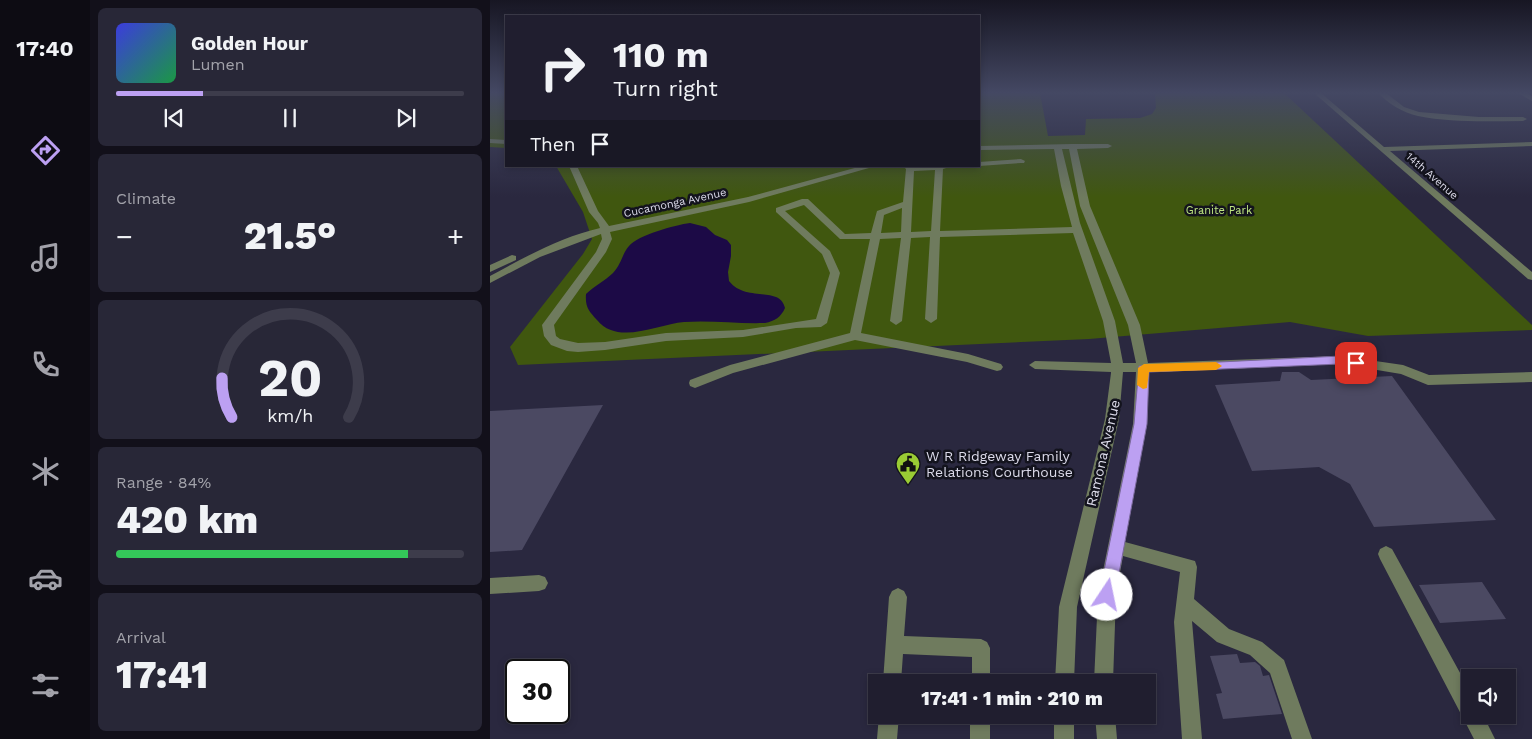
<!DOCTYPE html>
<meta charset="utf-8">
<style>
body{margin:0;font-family:"Work Sans",sans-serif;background:#282737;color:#f1f3f6;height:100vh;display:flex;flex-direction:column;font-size:19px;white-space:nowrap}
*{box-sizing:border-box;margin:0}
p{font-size:16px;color:#a2a2aa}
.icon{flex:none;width:28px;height:28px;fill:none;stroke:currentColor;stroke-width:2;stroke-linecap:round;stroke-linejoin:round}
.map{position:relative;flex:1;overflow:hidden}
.panel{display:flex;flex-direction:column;gap:8px;padding:8px;background:#12101a;width:400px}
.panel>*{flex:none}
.hud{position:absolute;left:15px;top:15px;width:475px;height:152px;border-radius:0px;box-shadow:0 2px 8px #0003,0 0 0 1px #3d3c4b;background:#201e2f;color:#f1f3f6;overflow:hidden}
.buttons{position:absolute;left:971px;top:669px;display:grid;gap:10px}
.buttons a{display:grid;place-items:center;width:55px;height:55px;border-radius:0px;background:#201e2f;box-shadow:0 2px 8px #0003,0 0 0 1px #3d3c4b;font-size:25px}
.speed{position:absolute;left:15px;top:659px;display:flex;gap:10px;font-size:25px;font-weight:700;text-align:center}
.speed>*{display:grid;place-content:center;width:65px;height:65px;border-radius:50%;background:#201e2f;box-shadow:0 2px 8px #0003,0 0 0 1px #3d3c4b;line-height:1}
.speed .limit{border:2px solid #111;border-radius:8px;background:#fff;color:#111}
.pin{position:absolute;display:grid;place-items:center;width:42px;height:42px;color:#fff;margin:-21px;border-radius:10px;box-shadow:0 2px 8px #0006}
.me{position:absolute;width:55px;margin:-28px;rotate:11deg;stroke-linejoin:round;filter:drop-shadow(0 0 4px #0008)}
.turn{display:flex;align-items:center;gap:18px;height:105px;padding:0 25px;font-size:22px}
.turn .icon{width:65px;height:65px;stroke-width:2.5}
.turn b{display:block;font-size:35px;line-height:42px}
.then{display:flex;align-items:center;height:48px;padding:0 25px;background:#0003;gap:10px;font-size:19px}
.big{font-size:38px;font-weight:800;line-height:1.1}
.panel .card{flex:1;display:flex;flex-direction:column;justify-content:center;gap:8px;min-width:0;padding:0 18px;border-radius:8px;background:#282737}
.panel .dial{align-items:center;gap:0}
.dial svg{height:130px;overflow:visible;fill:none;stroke:#3d3c4b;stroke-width:7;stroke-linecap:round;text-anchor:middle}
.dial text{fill:#f1f3f6;stroke:none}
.song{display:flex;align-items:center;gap:15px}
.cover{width:60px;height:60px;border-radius:8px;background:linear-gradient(135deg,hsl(240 70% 55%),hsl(140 70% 35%))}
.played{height:5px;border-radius:2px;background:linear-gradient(90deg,#bca0f2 25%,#3d3c4b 25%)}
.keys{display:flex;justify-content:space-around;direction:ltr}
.heat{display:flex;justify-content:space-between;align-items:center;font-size:28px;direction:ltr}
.charge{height:8px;border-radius:4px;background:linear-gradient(90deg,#34c759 84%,#3d3c4b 0)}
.trip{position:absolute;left:378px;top:674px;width:288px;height:50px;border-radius:0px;background:#201e2f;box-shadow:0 2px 8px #0003,0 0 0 1px #3d3c4b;font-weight:800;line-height:50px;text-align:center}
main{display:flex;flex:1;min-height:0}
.tab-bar{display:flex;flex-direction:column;width:90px;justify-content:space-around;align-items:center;background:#0d0c13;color:#a2a2aa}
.tab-bar .icon{width:35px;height:35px}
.tab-bar .active{color:#bca0f2}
.tab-bar b{font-size:22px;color:#f1f3f6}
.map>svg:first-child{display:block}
.green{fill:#40570f}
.water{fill:#1c0a46}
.building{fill:#4b4962}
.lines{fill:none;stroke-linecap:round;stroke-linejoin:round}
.minor{fill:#6f7b5e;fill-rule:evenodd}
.route{fill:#bca0f2;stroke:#7a689d}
.slow{fill:#f59e0b}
.labels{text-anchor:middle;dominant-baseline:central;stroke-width:5;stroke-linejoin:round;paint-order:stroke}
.far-street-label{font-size:11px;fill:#dcdbea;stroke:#13131d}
.far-park-label{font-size:11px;fill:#bfe682;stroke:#13131d}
.street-label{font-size:14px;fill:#dcdbea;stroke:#13131d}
.poi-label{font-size:14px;fill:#dcdbea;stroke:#13131d;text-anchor:start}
</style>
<main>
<nav class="tab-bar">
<b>17:40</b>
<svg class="icon active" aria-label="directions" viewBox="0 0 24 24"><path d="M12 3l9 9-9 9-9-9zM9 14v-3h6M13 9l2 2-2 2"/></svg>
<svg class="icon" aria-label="music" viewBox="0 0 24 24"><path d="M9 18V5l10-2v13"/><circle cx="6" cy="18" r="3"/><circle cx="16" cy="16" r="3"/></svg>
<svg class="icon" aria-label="phone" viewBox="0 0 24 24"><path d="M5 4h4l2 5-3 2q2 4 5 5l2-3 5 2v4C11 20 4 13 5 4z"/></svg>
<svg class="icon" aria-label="climate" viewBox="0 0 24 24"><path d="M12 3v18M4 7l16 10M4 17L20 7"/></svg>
<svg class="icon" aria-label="car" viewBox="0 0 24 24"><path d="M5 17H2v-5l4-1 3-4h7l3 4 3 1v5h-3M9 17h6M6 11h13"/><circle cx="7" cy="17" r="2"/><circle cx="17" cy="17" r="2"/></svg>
<svg class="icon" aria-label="filters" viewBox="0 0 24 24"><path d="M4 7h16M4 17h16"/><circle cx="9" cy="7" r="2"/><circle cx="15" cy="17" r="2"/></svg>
</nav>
<section class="panel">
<div class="card">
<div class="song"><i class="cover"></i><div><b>Golden Hour</b><p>Lumen</p></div></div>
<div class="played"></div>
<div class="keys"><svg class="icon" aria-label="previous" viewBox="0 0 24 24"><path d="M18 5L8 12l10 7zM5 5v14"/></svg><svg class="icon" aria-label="pause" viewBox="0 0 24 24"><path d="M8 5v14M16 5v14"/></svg><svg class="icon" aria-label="next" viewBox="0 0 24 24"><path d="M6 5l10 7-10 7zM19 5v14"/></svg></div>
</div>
<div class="card"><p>Climate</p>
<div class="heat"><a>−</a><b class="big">21.5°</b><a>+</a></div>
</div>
<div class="card dial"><svg viewBox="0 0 100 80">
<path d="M14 69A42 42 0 1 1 86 69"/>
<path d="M14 69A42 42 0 0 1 8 45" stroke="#bca0f2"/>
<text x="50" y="56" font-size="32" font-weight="700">20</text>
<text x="50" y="72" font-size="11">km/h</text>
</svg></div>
<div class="card"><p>Range · 84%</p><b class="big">420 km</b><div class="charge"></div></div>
<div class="card"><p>Arrival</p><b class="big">17:41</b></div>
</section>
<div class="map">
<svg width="1042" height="739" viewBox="0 0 1042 739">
<rect width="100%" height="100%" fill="#2a283f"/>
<path class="green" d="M0,93H16V148L0,147Z
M489,93H550L558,136L595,135L596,119L650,118L662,114L666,108L665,93H794L1042,325V330L878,336L800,322L599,339L28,365L20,347L93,254L102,239L93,212L66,166H489Z"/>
<path class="water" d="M200,223L216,227L225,235L237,240L241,245V256L238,272L239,281C256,303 290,285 295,308C291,317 285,321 275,323C248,324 221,320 194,322C168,324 128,346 107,320C99,311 95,307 96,294C104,286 115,281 123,273C131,265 132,254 139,246C148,235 185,225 200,223Z"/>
<path class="building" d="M792,372H809L821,380L902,376L1006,520L884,527L860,484L829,467L762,471L725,385L790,381Z
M113,405L32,550L0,552V411Z
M992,582L1016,619L950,623L929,585Z
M747,654L750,663L765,662L770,666L773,676L779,675L792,714L733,719L726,694L732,693L720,656Z"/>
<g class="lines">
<path class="minor" d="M824,93H831L894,147L1042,142V146L900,151L1042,272V280L1038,279Z
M888,93H896L914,107L929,112L989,117H1033L1037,119L1033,121C999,121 962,123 928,116C913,113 898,103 888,93Z
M1028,93H1036L1042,96V101Z
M0,139L16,140V144L0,143Z
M582,144H618L622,146L618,148L587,149L600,206L650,325L658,363L851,356L913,365L939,375L1042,372V382L938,385L911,374L851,364L659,372L657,424L635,542L705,561L707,567L704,599L739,629L772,642L794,660L822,739H802L780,673L760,655L727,642L702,621L712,739H692L684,622L690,572L633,556L626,595L623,682H604L608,595L643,424L646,372H633L629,419L587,607L584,682H565L569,607L615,419L621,373V372L545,369L539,365L545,361L621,363L613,321L583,233L450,237L447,319L441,323L435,319L440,237L421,238L412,321L406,325L400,321L411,238L390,239L371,333L478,354L511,364L513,367L511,370L507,371L477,362L365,340L243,373L205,388L200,386L199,383L200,380L240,365L360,333L380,239H350L314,205L295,211L340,251L350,273L337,323L331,327L306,328L253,337L176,341L115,350L88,352L77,351L61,345L54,336L52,325L106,252L112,239L111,234L50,257L0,283V276C35,257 71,237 110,228L108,223L99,212L79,166H87L108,211L119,226L258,197L372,166H386L259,202L120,232L122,239L116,252L64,325L66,336L70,339L88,343L115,342L176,333L253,330L326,319L340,273L332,254L286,212V208L312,199H318L355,234L381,233L387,211L413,202L416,169L413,166H462L453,169L450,231L582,227L571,186L564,149L489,150V146ZM572,149H579L590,206L638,325L646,363H633L625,321L590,223ZM445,170L441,231L421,232L424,171ZM412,208L411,232L391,233L394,215Z
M531,159L535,161L534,163H531L489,166H488L489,162Z
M22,255L26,256V260L0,272V265Z
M896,546L902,549L980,691V715H993L1005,739H984L890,559L888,554L890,549Z
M49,575L55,577L58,583L55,589L49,591L0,594V578Z
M408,588L414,591L417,597L414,636L491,639L497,642L500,648V682H482V657L413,654L411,682H393L399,597L402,591Z
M389,715H409L407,739H387Z
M480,715H500V739H480Z
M564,715H584V739H564Z
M605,715H625L627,739H607Z"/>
</g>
<linearGradient id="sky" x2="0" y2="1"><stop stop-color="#171623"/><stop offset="0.47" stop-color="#444863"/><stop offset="1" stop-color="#444863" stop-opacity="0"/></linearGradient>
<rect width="1042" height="197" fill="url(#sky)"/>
<path class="route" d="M851,356L870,360L872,363L866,367L851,364L659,372L657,424L625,595L622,601L617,603L611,601L609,595L644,424L649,366Z"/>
<path class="slow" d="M726,362L732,366L726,370L659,372L657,388L653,389L647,385L648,368L654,364Z"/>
<defs>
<symbol id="civic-pin" viewBox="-11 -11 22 30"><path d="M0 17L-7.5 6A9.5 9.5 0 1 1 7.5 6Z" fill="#9acb34" stroke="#13131d"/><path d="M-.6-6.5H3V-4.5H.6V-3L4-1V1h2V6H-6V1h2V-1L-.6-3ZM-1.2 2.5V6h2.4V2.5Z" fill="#111"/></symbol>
</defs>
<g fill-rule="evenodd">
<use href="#civic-pin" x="404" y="450" width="28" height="38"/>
</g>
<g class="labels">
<g class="far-street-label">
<text transform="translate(942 176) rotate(41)">14th Avenue</text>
<text transform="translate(185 203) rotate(-12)">Cucamonga Avenue</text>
</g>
<g class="far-park-label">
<text x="729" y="210">Granite Park</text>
</g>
<g class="street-label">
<text transform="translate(613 453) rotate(-77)">Ramona Avenue</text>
</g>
<g class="poi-label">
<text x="436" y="456">W R Ridgeway Family<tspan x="436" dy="16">Relations Courthouse</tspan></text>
</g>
</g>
</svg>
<div class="buttons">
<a><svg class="icon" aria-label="sound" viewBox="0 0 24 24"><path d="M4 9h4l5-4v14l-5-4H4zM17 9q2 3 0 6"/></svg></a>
</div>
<div class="speed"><div class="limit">30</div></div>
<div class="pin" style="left:866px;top:363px;background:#d93025"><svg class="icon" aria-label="arrive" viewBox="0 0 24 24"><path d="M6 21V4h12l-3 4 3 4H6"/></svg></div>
<svg class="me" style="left:617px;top:595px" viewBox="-20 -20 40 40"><circle r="19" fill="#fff"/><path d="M0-13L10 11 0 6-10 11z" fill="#bca0f2"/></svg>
<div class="trip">17:41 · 1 min · 210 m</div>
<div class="hud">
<div class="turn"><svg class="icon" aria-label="right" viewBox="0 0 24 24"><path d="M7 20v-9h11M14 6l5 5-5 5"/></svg><div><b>110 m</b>Turn right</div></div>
<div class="then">Then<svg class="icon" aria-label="arrive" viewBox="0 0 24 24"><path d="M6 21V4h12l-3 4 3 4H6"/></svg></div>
</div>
</div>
</main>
